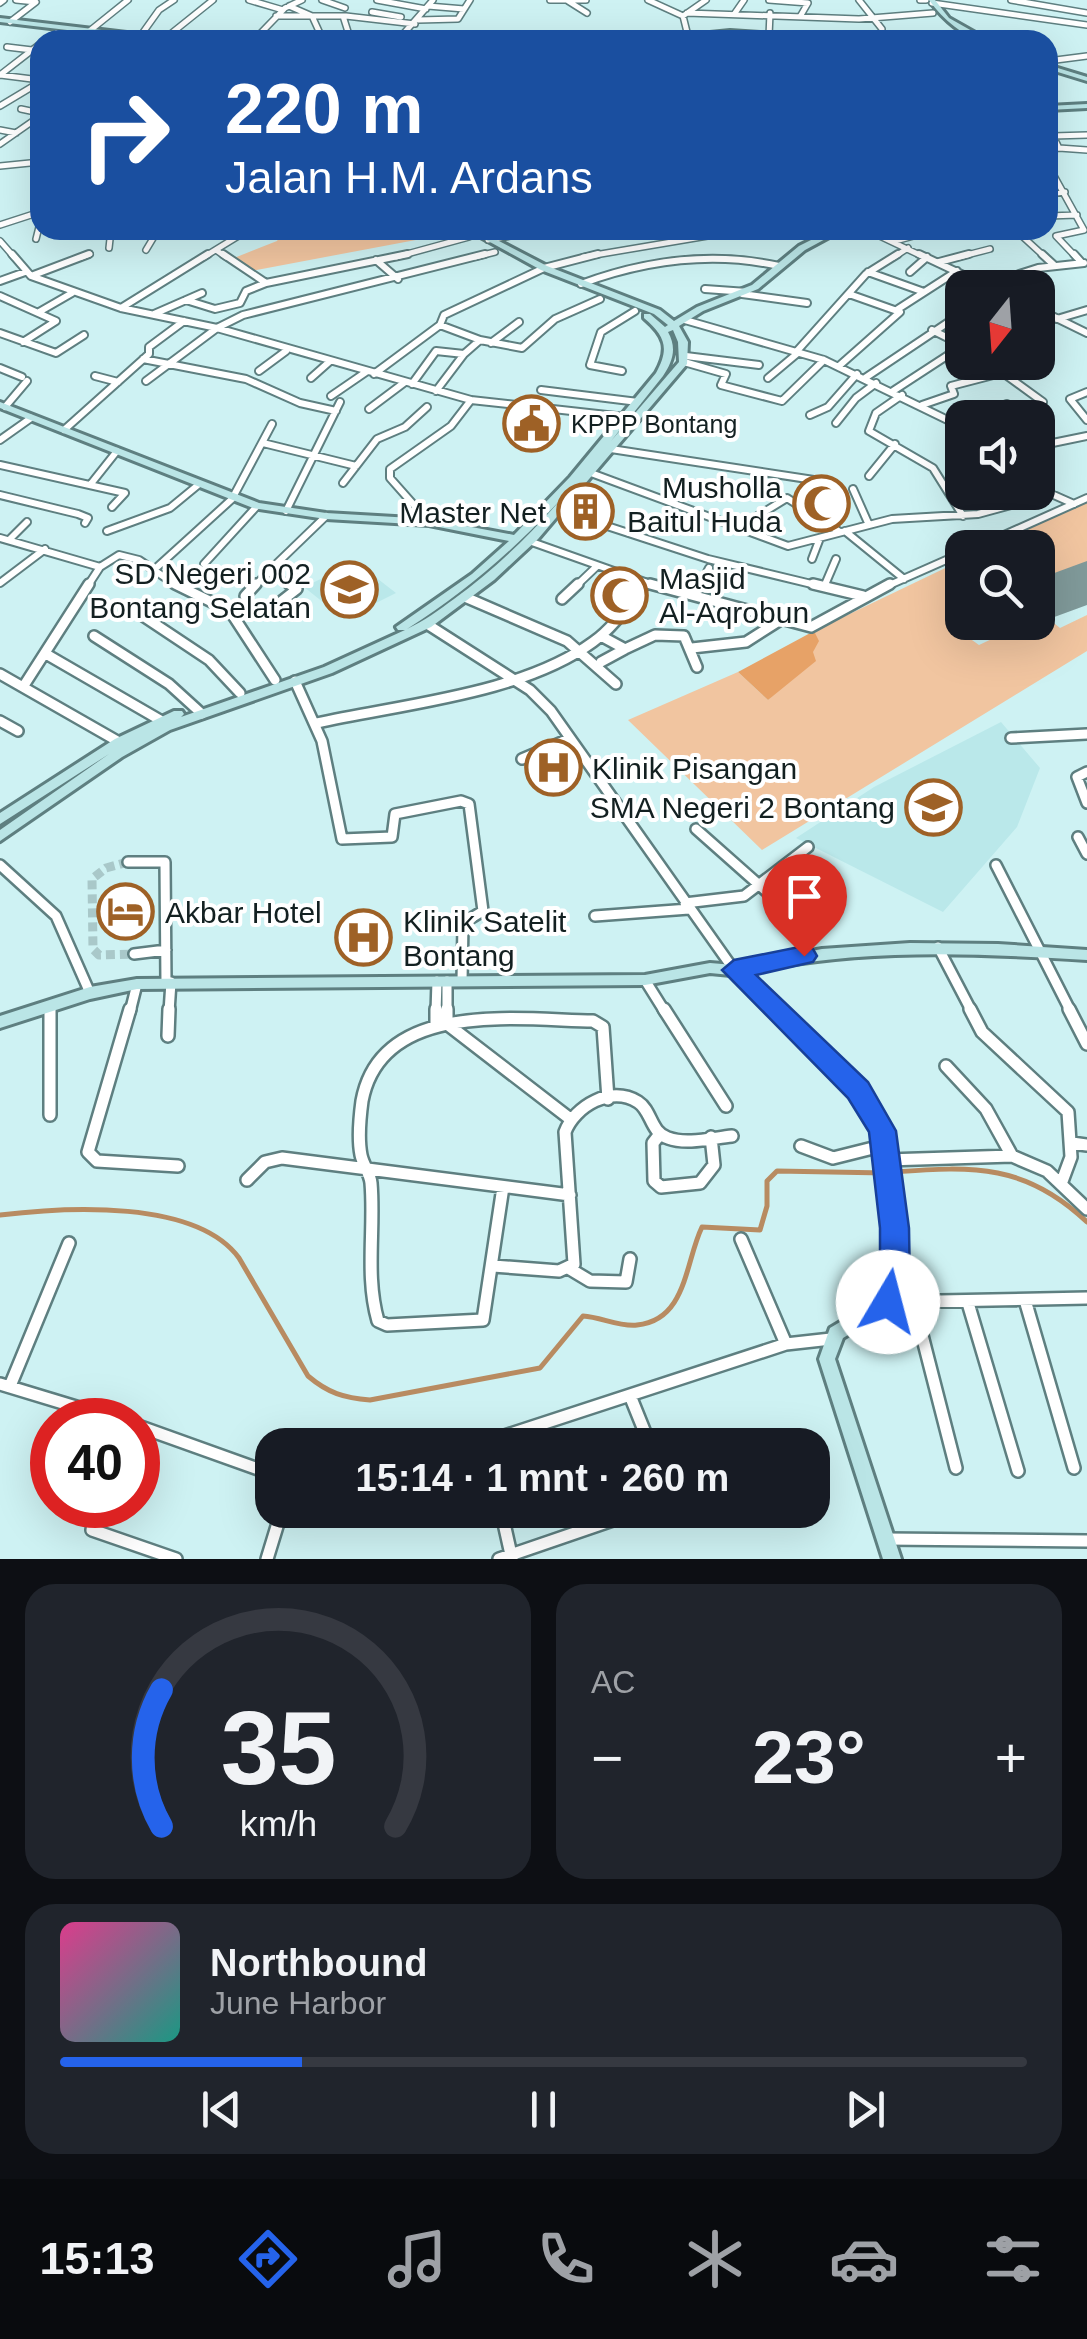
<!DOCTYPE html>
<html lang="id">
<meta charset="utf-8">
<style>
body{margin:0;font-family:Arial,sans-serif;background:#20242c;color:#f1f3f6;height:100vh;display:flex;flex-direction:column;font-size:38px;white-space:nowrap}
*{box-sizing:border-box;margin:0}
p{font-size:32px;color:#9ea1a6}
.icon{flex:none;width:55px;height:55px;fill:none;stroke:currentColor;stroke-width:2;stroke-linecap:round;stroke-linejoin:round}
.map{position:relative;height:1559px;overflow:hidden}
.panel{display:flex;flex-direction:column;gap:25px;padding:25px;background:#0d0f14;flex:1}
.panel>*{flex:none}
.guide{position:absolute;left:30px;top:30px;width:1028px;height:210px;border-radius:30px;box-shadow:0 10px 40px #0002;background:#1a4fa0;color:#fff;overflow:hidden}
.needle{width:65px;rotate:197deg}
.controls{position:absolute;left:945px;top:270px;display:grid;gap:20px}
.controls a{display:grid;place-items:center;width:110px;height:110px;border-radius:20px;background:#171b24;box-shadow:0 10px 40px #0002;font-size:50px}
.speed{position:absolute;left:30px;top:1398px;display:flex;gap:20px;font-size:50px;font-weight:700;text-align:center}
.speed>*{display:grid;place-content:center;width:130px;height:130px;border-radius:50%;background:#171b24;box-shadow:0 10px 40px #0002;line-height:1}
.speed .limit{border:15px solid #d22;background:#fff;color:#111}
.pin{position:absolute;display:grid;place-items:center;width:85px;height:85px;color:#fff;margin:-102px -42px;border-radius:50% 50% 50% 0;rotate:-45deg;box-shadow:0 0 10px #0007}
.pin .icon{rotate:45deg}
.me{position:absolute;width:110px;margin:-55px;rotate:8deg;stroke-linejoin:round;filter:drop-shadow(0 0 8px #0008)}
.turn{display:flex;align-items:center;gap:35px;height:210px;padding:0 30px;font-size:45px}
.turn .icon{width:130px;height:130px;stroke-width:2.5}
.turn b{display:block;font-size:70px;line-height:85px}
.big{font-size:75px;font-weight:600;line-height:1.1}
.panel .card{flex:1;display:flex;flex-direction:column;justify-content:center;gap:15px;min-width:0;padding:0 35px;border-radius:30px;background:#20242c}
.panel .dial{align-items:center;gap:0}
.dial svg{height:260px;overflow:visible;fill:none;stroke:#363941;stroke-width:7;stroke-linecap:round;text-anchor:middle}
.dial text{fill:#f1f3f6;stroke:none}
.song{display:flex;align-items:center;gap:30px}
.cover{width:120px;height:120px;border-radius:15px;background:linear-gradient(135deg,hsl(330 70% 55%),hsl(170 70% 35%))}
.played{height:10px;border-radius:5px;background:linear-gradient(90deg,#2563eb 25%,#363941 25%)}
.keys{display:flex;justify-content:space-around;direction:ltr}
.heat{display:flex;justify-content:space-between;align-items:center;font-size:55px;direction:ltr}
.panel .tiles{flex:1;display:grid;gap:25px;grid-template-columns:1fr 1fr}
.card:last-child{grid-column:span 2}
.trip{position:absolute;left:255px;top:1428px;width:575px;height:100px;border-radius:30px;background:#171b24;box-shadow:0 10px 40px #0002;font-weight:600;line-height:100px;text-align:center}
.dock{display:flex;height:160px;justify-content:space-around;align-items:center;background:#090b0e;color:#9ea1a6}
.dock .icon{width:70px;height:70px}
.dock .on{color:#2563eb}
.dock b{font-size:45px;color:#f1f3f6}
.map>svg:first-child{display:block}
.built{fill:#bae8ea}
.green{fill:#f1c5a0}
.forest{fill:#e7a267}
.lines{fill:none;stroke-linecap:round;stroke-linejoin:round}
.stream{stroke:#b88b61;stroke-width:5}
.runway{fill:#809a9a;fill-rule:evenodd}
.street-tunnel{stroke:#a9c8c9;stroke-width:9;stroke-dasharray:9 5;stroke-linecap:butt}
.street-far3-casing{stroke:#5e7f80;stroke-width:8}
.street-far2-casing{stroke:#5e7f80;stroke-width:10}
.street-far1-casing{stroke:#5e7f80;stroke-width:14}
.street-casing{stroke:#5e7f80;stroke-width:16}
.secondary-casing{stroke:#5e7f80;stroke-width:6}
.street-far3{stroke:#fff;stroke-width:5}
.street-far2{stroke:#fff;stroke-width:6}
.street-far1{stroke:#fff;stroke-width:9}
.street{stroke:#fff;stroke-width:11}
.secondary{fill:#bae5e6;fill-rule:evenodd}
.route{fill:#2563eb;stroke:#184099;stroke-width:2.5}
.labels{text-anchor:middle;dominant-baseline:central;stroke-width:8;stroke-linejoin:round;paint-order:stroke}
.far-poi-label{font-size:25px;fill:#132021;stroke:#fff;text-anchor:start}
.poi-label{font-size:30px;fill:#132021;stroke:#fff;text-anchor:end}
</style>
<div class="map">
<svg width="1087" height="1559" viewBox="0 0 1087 1559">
<rect width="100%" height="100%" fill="#cef2f3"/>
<path class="built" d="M356,562L396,593L344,619L304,587Z
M1001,722L1040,768L1017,827L943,912L796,838L874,787Z"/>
<path class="green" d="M270,230H451L453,233L251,271L234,258L277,241L281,235Z
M1087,502V565L1038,588V548L990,547Z
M962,560L965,623L955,628L979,645L1026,623L1038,622L1043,614L1060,628L1087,615V651L762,850L628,720L738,672L768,700L813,652L814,631Z"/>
<path class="forest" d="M814,631L819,641L813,652L816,661L768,700L738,672Z"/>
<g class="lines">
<path class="stream" d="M894,1172C974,1166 1026,1164 1087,1222
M0,1215C65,1207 196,1199 239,1258L308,1376C328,1393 344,1398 370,1400L540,1368L583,1316C601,1317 619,1327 637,1325C687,1320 685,1262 702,1227L760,1230L767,1206V1181L777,1171L885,1173"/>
<path class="runway" d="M1087,561V605L1038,623L1036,622L1038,579Z"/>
<path class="street-tunnel" d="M128,862L106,868L92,879L93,949L99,955L134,954"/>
<defs>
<path id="street-far3" d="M249,0L283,10
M322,0L345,8
M377,0L426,9
M550,0H586
M648,0L683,16
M769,0L808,3L801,15
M859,0L882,29L880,40
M920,0H926
M1011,0L1087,13
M568,1L587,13
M0,3L4,0
M932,3L1087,25
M289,6L312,16L323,40
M428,6L464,9
M372,12L401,17
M687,13L859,19L933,13
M735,13L744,0
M276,16H346L415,24
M343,16L350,38L363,40
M418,20L458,19L470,0
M10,22L36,2L16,0
M87,33L128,0
M404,34L433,37
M769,36L770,13
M139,38L159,10L174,0
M46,40L56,33
M163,40L213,0
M254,40L285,8L302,0
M398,40L433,0
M689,40L683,16L706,0
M7,47L32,50
M1048,61L1087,56
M0,75L40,44
M0,75L40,80
M0,106L40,82
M21,109L40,113
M0,130L16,133
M0,144L40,116
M1059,148L1087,150
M1048,149L1059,148L1053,136L1087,135
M1048,165L1084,230L1056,236L1076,257
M0,166L40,162
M1048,194L1065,192
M1048,216L1077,215
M0,225L40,212
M867,230L924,257
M1032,235L1022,236L1045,257
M36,239L40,223
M488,240L545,230
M0,241L14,257
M895,241L936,230
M109,248L111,230
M146,250L158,230
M216,250L226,257
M82,257L90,254
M204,257L248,230
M396,257L469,237
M475,257L495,252
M583,257L743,230
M894,257L908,248
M959,257L990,249"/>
<path id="street-far2" d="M12,254L31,276L121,308L217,328L471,400L625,417
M223,254L266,283L408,254
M919,254L991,288
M1042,254L1055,266
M1074,254L1082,263
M376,260L398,279
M939,262L969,254
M868,272L924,292
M910,272L927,257
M31,276L89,254
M0,281L25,272
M581,284C646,260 711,251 779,266
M985,285L1038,268L1084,263
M705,289L747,292
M742,294L807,303
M0,296L56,321L23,342
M186,300L215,309L240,303L246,291L266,283
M121,308L208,254
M898,309L957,271
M1038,309L1087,333
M39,312L72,293
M154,314L202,293
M1057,319L1087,310
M685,320L824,360L962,427
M932,330L962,345
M0,333L56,353L84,335
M480,340L522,348L555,319L600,299
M491,343L519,322
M797,351L866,274L898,254
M686,356L759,365
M143,359L246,379L300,403L336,411
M684,362L726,374L721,385L782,401L824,360
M988,362L1043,402
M839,366L900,312L849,294
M0,368L22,377
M259,371L286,351
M622,371L590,365L601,332L635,311
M374,374L440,325L444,315L544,268L598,254
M95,376L118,382
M311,378L329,362
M768,378L799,352
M865,378L962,313
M146,381L217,328L243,315L485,254
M412,384L436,351L464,354L480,340L440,325
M541,390L638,402
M436,391L464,354
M893,391L962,346
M1087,392L1070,399L1087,420
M902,395L876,413L869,431L933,468L963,516
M331,396L366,372
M922,405L954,394L951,386L1001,373
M5,407L27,381
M369,409L405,382
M810,415L828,407L857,374
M970,418L1007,404
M836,423L856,398L876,383
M64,430L149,354V347L184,321
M0,440L31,418
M263,443L356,466
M1038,446L1087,436
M611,449L827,482
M0,465L125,493L112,507
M591,473L788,546L892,519L978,514L1052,494
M869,476L895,444
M343,483L377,439L405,427L427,407
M90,485L117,451
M1038,488L1074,504
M853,489L869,525
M0,495L78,514L88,518L85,523
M558,510L708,559L824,587
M286,511L340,402
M429,522L390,478V469L451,426L471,400
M738,528L787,498L840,532
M107,531L170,508L198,485
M845,531L904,579
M0,538L100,567
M9,540L27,522
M529,541L659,587
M975,548L1087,498
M812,559L820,538
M204,564L257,506
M155,569L232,499L272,424
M0,583L45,549
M87,587L100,567L119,555L139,560L179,587
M254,587L268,572
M293,587L268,572L326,516
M575,587L596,567
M643,587L646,583
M699,587L709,568
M824,587L836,559
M885,587L962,553"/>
<path id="street-far1" d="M175,584L230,611L275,680
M650,584L811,627L890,584
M813,584L863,596
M694,595L700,584
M245,596L256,584
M465,597L567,641L616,684
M562,599L578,584
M131,608L209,660L240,693
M270,610L297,589L289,584
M427,624L530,690L551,711L734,970
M94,636L169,684L202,714
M601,636L625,649L655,635L684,636L697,667
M692,648L746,642L782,619
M46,654L160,720
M601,662L625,649
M0,674L119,742
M295,681L322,741L342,839L392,837L395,814L461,801L469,804L483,911L463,923L462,981
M23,687L89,584
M0,721L18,731
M317,723C402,704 522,694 593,642C614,627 629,604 645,584
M1011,738L1087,734
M522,759L569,739
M1087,772L1077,777L1087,803
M696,829L776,900
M1078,837L1087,854
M128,862H165L166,983
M0,865L56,916L90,993
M996,865L1071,1012
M685,903L744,896L808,847
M595,916L689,909
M938,947L972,1012
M134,954L166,950
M645,980L665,1012
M447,981V1012
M50,1007V1012
M130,1012L137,984
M169,1012L171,982
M436,1012L437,981"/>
<path id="street" d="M50,1009V1115
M130,1009L88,1152L97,1161L178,1166
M447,1009V1024L569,1118
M664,1009L726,1106
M970,1009L982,1032L1068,1112L1071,1157L1061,1184
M1069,1009L1087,1044
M436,1024V1009
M168,1036L169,1009
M946,1066L986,1109L1012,1156
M660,1134L653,1143L654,1181L661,1187L700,1183L714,1165L711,1137
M1072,1143L1087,1145
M801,1146L833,1158L885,1145
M887,1160L1012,1156L1047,1171L1087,1209
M247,1180L265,1162L282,1158L570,1195
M503,1187L483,1320L387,1325L378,1321C365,1276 375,1229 371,1183C370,1173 363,1165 361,1155C358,1140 360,1116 362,1101C381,999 518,1020 593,1021L603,1027L608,1099
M741,1239L786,1344
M493,1266L559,1271L574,1264L565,1132C575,1106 611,1085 638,1102C652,1111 650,1132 668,1138C687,1145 712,1138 732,1136
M570,1269L590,1281L626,1282L630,1259
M1025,1300L1074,1468
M888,1302L1087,1298
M968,1303L1018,1471
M914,1304L956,1468
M0,1384L119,1420
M10,1386L69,1243
M631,1398L650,1445
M138,1426L272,1474
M477,1445L786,1344L831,1339
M96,1505L92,1530L176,1559
M501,1510L512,1559
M885,1539L1087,1541
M267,1559L282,1510
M499,1559L642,1510"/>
<path id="secondary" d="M929,0H935L949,18L988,40C964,39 943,19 929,0Z
M0,18L169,38L172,40H151L0,22Z
M730,31L841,38L844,40C808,40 771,37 735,35C709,35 683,40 657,40L660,38Z
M1048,65L1087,77V81L1048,69Z
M1087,104V108L1048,110V106Z
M468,230H478L547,266L660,310L674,321L697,307L752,285L799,246L831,230H842L805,250L758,289L703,311L679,326L688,342L687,364L538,539L494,580L431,627L332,673L170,730L122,757L0,841V830L109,754L0,824V813L115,739L174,711H182L184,714L181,717L324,667L405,630H398L396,627L472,574L509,541L429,525L326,519L253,508L0,408V402L259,503L326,513L429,519L514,535L570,477L656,373C670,348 665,336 644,318V314H650L665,327L668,325L654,314L541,270ZM673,330L678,342L679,362L611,441L663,376C673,361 677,348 668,332ZM563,497C530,535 495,569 454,599C439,610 424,621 407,629C466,592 516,548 563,497Z
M910,943L998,944L1087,950V960C973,953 859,948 746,973L785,1006L863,1086L878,1107L893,1145L902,1228L901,1294L894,1307L843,1338L835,1359L901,1559H883L819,1359L830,1328L882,1297L885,1292L886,1228L877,1145L865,1110L853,1094L775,1014L731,975L710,973L645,985L137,989L90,999L0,1028V1016L90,987L137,979L645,975L710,963L734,965L822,949Z"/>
</defs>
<use href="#street-far3" class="street-far3-casing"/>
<use href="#street-far2" class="street-far2-casing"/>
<use href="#street-far1" class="street-far1-casing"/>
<use href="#street" class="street-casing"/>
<use href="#secondary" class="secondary-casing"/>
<use href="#street-far3" class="street-far3"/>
<use href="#street-far2" class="street-far2"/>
<use href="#street-far1" class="street-far1"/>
<use href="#street" class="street"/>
<use href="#secondary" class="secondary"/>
</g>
<path class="route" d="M804,946L813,949L817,956L813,962L756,975L868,1082L896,1131L909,1228L910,1285L899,1311L888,1315L877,1311L873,1302L880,1285V1228L869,1132L848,1098L722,970L734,960Z"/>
<defs>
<symbol id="civic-ring" viewBox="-11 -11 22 22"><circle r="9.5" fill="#fff" stroke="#9e6126" stroke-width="1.5"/><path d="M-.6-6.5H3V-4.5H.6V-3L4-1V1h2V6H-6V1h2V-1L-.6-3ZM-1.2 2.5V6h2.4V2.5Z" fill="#9e6126"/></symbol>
<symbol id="mosque-ring" viewBox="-11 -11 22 22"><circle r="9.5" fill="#fff" stroke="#9e6126" stroke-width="1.5"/><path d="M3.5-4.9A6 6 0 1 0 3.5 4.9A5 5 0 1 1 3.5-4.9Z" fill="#9e6126"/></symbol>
<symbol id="building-ring" viewBox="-11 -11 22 22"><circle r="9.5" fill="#fff" stroke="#9e6126" stroke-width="1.5"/><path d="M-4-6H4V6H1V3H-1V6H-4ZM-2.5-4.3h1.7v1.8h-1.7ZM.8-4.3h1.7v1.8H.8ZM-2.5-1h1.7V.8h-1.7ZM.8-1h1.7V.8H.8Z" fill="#9e6126"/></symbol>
<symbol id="school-ring" viewBox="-11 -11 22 22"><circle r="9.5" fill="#fff" stroke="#9e6126" stroke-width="1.5"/><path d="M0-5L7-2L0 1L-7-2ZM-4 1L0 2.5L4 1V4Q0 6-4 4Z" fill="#9e6126"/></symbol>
<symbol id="hospital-ring" viewBox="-11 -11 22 22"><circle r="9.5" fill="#fff" stroke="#9e6126" stroke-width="1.5"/><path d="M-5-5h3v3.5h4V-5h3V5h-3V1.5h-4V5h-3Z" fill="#9e6126"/></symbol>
<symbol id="hotel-ring" viewBox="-11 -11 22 22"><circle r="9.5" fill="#fff" stroke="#9e6126" stroke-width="1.5"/><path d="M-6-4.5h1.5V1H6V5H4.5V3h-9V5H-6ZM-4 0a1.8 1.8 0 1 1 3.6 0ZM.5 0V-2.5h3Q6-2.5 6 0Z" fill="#9e6126"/></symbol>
</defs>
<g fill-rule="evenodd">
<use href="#civic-ring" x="500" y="392" width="63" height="63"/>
<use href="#mosque-ring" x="790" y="472" width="63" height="63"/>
<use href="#building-ring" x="554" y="480" width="63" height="63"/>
<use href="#school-ring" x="318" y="558" width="63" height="63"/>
<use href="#mosque-ring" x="588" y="564" width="63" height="63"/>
<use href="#hospital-ring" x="522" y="736" width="63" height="63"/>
<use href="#school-ring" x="902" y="776" width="63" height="63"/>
<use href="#hotel-ring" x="94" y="880" width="63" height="63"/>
<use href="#hospital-ring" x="332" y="906" width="63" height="63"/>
</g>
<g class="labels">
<g class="far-poi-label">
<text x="571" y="424">KPPP Bontang</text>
</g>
<g class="poi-label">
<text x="782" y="487">Musholla<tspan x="782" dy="34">Baitul Huda</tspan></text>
<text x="546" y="512">Master Net</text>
<text x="311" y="573">SD Negeri 002<tspan x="311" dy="34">Bontang Selatan</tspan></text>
<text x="659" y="578" text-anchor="start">Masjid<tspan x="659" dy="34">Al-Aqrobun</tspan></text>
<text x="592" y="768" text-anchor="start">Klinik Pisangan</text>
<text x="895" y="807">SMA Negeri 2 Bontang</text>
<text x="165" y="912" text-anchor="start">Akbar Hotel</text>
<text x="403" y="921" text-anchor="start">Klinik Satelit<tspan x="403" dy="34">Bontang</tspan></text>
</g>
</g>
</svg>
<div class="controls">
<a><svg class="needle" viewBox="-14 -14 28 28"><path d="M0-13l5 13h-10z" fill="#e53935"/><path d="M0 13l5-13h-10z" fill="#9ea1a6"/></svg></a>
<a><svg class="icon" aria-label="sound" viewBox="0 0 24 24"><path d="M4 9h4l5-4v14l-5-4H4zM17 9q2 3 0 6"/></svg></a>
<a><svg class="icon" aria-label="search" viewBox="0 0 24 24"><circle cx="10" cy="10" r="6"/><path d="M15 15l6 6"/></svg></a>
</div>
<div class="speed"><div class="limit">40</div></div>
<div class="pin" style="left:804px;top:956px;background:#d93025"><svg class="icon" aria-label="arrive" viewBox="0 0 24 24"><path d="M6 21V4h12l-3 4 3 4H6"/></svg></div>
<svg class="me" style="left:888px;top:1302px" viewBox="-20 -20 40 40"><circle r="19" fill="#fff"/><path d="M0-13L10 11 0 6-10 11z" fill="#2563eb"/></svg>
<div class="trip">15:14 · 1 mnt · 260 m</div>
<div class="guide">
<div class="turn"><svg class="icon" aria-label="right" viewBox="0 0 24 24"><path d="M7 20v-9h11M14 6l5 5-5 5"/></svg><div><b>220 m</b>Jalan H.M. Ardans</div></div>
</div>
</div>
<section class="panel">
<div class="tiles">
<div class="card dial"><svg viewBox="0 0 100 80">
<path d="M14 69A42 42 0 1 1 86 69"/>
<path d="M14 69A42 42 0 0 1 14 27" stroke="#2563eb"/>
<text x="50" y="56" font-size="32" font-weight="700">35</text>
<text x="50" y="72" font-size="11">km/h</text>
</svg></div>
<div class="card"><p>AC</p>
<div class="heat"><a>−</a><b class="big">23°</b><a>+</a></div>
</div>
<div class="card">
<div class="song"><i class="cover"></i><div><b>Northbound</b><p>June Harbor</p></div></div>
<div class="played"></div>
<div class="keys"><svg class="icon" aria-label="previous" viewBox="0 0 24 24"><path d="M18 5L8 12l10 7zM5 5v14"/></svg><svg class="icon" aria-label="pause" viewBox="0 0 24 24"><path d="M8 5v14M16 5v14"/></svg><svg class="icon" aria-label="next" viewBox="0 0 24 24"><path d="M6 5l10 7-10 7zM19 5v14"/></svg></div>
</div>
</div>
</section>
<nav class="dock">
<b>15:13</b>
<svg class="icon on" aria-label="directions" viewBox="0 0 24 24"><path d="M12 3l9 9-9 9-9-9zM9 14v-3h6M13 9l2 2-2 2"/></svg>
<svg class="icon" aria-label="music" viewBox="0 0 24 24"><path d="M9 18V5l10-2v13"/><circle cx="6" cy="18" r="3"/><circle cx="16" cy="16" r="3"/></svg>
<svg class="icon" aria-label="phone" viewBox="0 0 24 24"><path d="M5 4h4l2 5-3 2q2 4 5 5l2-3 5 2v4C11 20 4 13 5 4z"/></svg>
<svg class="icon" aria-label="climate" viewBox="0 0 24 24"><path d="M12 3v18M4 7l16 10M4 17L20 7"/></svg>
<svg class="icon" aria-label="car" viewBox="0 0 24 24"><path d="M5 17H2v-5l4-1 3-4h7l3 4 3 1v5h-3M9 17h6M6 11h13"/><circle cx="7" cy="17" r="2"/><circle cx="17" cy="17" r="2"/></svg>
<svg class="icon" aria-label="filters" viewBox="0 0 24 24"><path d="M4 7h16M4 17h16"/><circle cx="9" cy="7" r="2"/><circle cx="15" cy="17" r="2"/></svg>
</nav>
